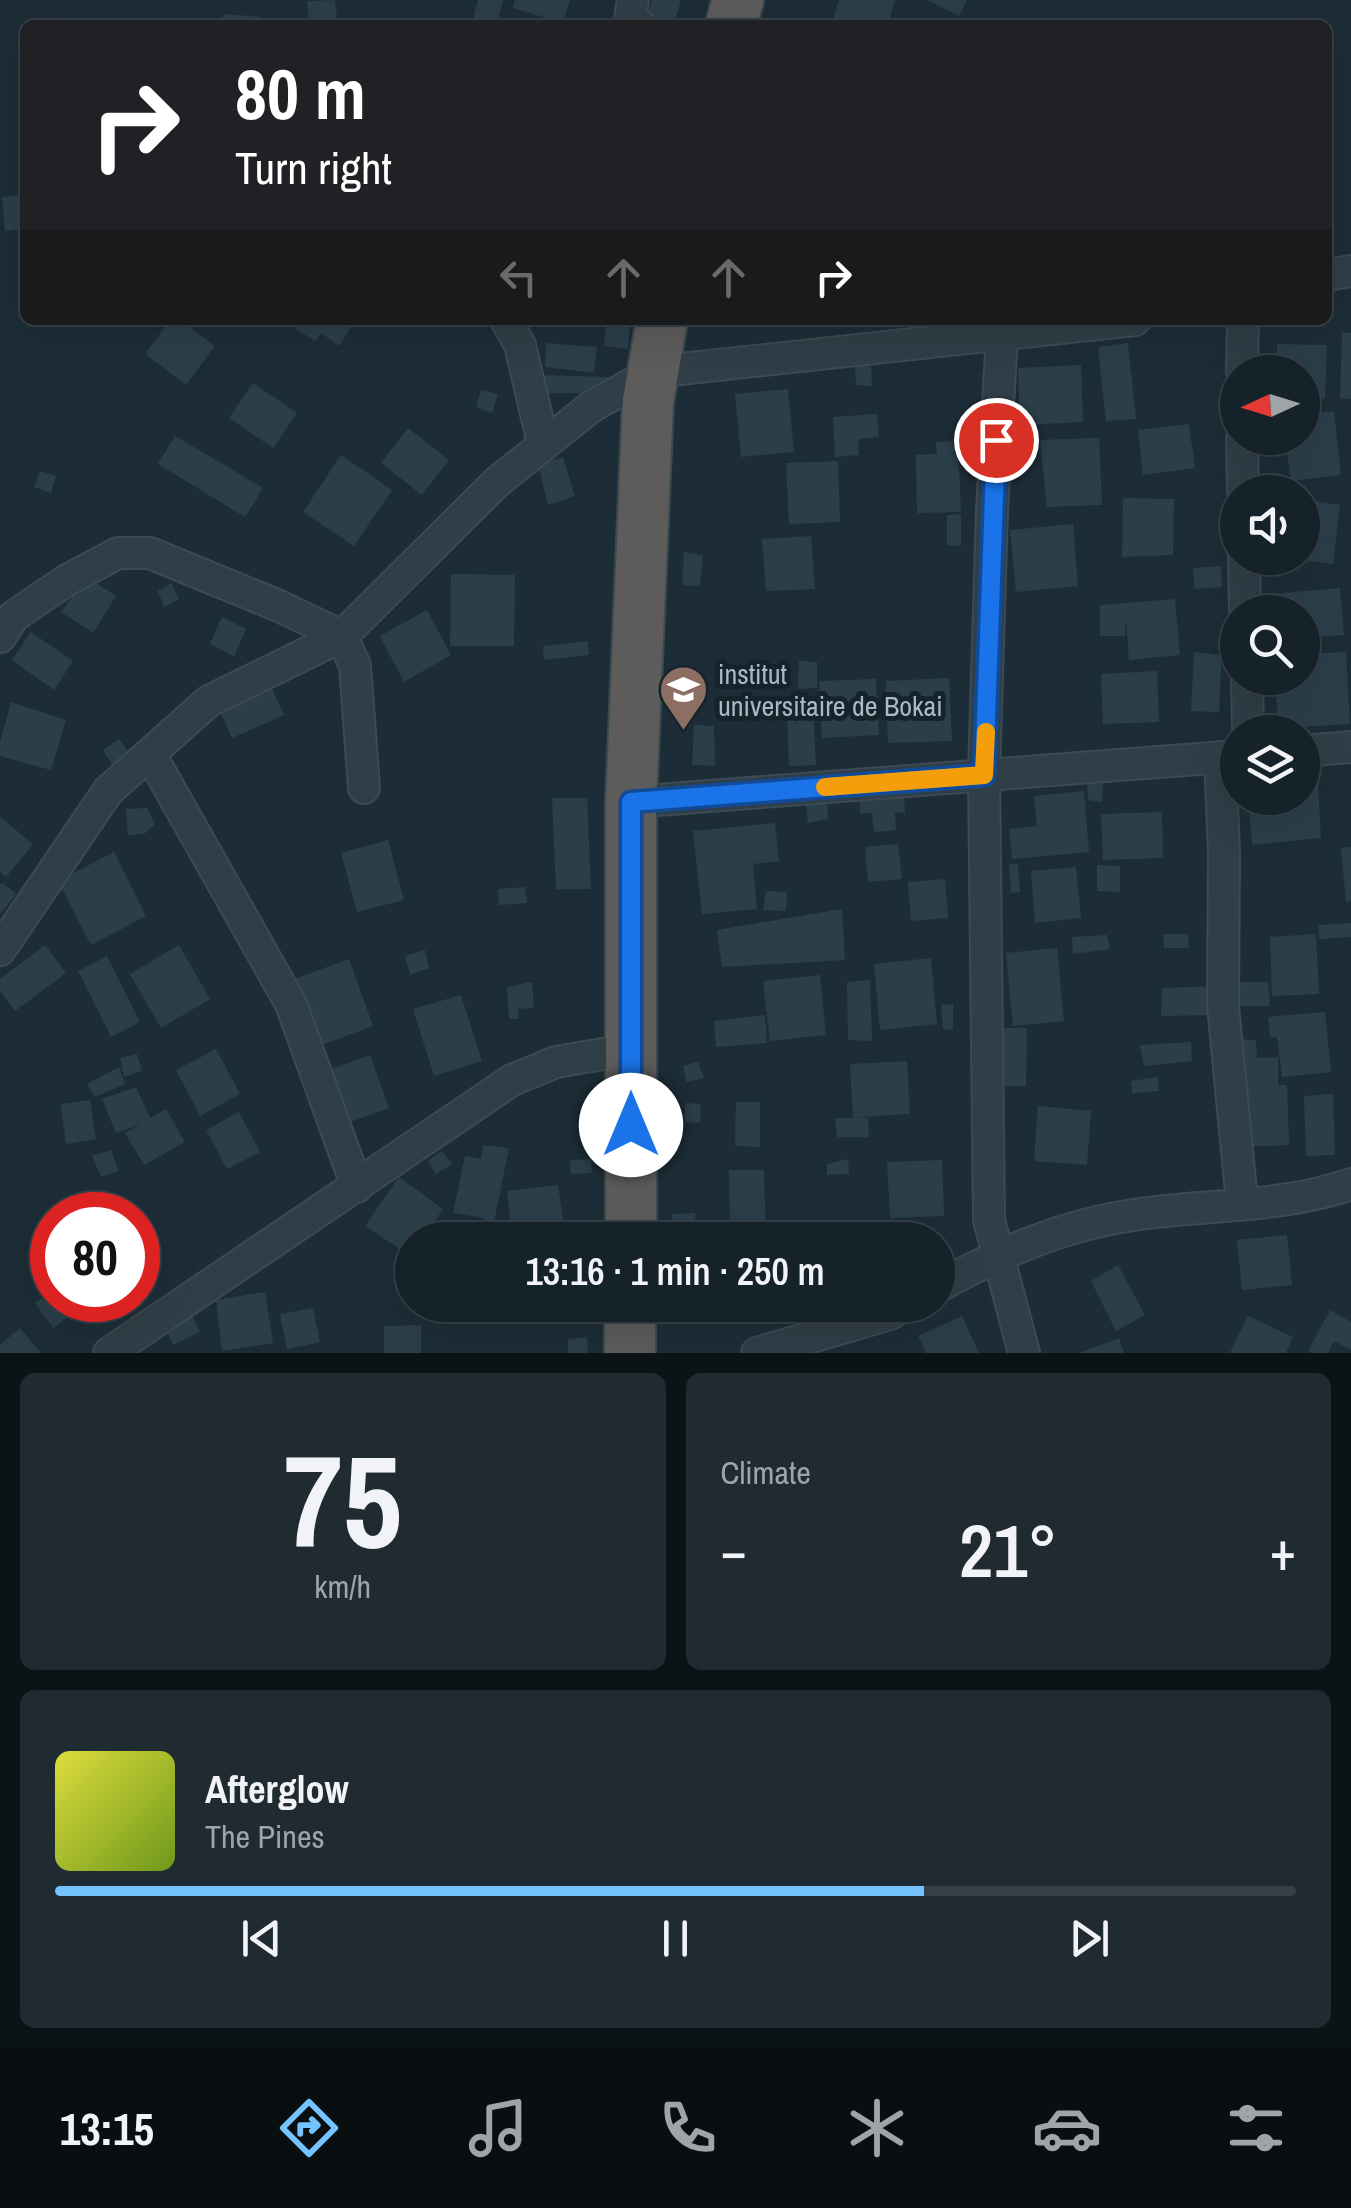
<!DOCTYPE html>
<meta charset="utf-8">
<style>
body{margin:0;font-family:"Archivo Narrow",sans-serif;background:#1f2a31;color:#f1f3f6;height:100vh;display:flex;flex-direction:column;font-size:38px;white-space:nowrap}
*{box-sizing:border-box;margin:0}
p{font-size:32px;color:#9ea4a8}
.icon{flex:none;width:55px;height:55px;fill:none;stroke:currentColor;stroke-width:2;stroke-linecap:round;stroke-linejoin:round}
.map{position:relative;height:1353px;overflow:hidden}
.side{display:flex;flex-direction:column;gap:20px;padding:20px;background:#0c1317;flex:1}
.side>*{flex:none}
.top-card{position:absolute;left:20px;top:20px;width:1312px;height:305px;border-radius:15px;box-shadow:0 10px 40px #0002,0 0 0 2px #353f46;background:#202124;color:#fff;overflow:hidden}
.needle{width:65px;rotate:266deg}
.controls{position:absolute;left:1220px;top:355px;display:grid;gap:20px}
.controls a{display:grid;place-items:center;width:100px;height:100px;border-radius:50%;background:#162229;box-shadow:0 10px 40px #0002,0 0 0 2px #353f46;font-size:50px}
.speed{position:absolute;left:30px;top:1192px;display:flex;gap:20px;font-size:50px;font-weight:700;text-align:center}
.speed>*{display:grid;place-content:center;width:130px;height:130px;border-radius:50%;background:#162229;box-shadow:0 10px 40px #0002,0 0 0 2px #353f46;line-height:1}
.speed .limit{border:15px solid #d22;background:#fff;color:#111}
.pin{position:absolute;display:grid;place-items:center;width:85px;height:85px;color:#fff;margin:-42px;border:5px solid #fff;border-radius:50%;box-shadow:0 2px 10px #0007}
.me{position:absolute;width:110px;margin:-55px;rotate:0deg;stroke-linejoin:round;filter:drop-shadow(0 0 8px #0008)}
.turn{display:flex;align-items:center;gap:35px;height:210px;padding:0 50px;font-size:45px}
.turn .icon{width:130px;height:130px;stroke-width:2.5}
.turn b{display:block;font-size:70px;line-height:85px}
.lanes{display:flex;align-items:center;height:95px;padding:0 50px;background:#0003;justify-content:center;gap:50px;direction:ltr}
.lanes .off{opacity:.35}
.big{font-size:75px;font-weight:600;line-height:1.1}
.side .widget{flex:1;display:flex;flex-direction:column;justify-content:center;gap:15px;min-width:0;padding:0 35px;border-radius:15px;background:#1f2a31}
.side .dial{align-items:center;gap:0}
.dial b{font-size:130px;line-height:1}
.song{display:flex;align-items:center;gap:30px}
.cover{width:120px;height:120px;border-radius:15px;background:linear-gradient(135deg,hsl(60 70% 55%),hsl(80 70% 35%))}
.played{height:10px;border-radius:5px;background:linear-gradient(90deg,#74c3ff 70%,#353f46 70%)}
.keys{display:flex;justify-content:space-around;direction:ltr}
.heat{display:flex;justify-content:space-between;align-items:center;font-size:55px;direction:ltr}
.side .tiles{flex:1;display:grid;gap:20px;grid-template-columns:1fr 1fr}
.widget:last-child{grid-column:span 2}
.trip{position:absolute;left:395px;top:1222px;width:560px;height:100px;border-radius:50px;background:#162229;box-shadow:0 10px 40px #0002,0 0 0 2px #353f46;font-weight:600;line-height:100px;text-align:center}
.menu{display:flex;height:160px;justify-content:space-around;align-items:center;background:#090e10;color:#9ea4a8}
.menu .icon{width:70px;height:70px}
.menu .current{color:#74c3ff}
.menu b{font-size:45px;color:#f1f3f6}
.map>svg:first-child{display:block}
.building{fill:#2b3f4b}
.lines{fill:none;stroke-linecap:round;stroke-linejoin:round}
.minor-casing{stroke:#3c4a53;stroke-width:34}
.trunk-casing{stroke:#3b4951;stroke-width:54}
.minor{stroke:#303e47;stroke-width:30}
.trunk{stroke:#5e5c5a;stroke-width:50}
.route-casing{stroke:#114b97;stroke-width:25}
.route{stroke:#1a73e8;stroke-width:18}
.slow{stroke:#f59e0b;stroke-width:18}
.labels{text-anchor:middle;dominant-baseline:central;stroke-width:10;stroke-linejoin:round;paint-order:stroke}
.poi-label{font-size:28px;fill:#a9b9c5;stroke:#16232b;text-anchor:start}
</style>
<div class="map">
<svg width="1351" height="1353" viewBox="0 0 1351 1353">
<rect width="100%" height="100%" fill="#1d2d37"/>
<path class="building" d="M335,0L337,18L309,20L307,1Z
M478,0H503L497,25L472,23Z
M515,0H570L563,23L513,8Z
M652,0H681L674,25H645Z
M839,0H895L888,25H831Z
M927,0H967L959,16Z
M223,14L261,17L260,25H222Z
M25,195V229L5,231L2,197Z
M170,320H180L215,346L186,385L145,354Z
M291,320H356L339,346L321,333L315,341L288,324Z
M606,320H630L628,349L604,346Z
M1342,332L1351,333V399L1340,398Z
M546,343L597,347L594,373L545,367Z
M1128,343L1136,419L1106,421L1098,347Z
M1277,344L1327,345L1325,399H1302V372H1277Z
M871,365L872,386L856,385L855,366Z
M1081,365L1083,422L1020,425L1018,368Z
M534,375L608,377L607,393H535Z
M253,383L297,413L273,448L229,418Z
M788,389L794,452L741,457L735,394Z
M481,390L498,394L492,413L476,407Z
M1334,411L1341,475L1291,481L1285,438H1302V415Z
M877,414L879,437L858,439L859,455L835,457L833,417Z
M1189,424L1195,468L1143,475L1138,430Z
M408,428L449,460L422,495L381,463Z
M175,436L263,488L245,517L158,464Z
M1099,438L1102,505L1047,507L1040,440Z
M958,441L961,512L917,513L916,455L937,454L936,442Z
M341,455L392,490L354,546L303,512Z
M563,457L575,496L548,505L538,464Z
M838,461L840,522L789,524L786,463Z
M40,471L56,476L51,493L34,487Z
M1123,498L1174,499L1173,555L1122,557Z
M1302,499L1340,505L1333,564L1302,560Z
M961,514V546L947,545V515Z
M1073,524L1078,586L1016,592L1010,530Z
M811,536L815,589L766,591L762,539Z
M684,552L703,555L700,586L682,585Z
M1221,566L1222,587L1195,589L1193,568Z
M451,574L515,575L514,646H450Z
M87,577L116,596L93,633L61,612Z
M171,583L179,599L164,607L158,591Z
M1340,588L1344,635L1302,638V612H1284L1282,593Z
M1175,599L1180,655L1129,660L1126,620L1125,636H1100V605Z
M427,610L451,655L404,682L380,636Z
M222,617L246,629L234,656L210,644Z
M31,632L73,661L54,690L12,660Z
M588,641L589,655L544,660L543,646Z
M1194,652L1222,655L1219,712L1191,711Z
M1346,652L1350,724L1278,728L1275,678H1302V654Z
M799,661L817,662V688L798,689Z
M1157,671L1159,722L1103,724L1101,674Z
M949,678L952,741L888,743L886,681Z
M876,679L879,735L822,738L819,681Z
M268,680L284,715L232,738L217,704Z
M11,702L66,720L51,770L0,756V742Z
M813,712L816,765L789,766L787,713Z
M694,725L714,726L715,766L692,765Z
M119,739L132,757L114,768L103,750Z
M1103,780L1102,802L1088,800L1087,782Z
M1318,784L1321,838L1252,845L1248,798H1302V785Z
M903,787L905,813L895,812L896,830L874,832L872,813L860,814L859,791Z
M1084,791L1089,852L1012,859L1009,829L1037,826L1034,796Z
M552,798H587L591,889H556Z
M827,800L828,819L808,823L806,804Z
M147,808L155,824L144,834L128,835L126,809Z
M1162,812L1163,858L1103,860L1101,814Z
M0,817L33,844L6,877L0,871Z
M775,823L779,861L753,864L757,909L702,914L693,831Z
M388,840L404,900L357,912L341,853Z
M898,844L902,879L868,882L865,847Z
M1351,847V901L1346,902L1341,848Z
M114,852L146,916L91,945L58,881Z
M1009,864H1018L1020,892L1011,893Z
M1097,865L1120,866V892L1097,891Z
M1076,867L1081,918L1035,923L1031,871Z
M945,879L948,918L911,921L908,882Z
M3,883L16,894L0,914V884Z
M525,887L527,903L499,905L498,889Z
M766,891L787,892L786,911L763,910Z
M842,909L845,960L722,967L717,930Z
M1351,923V937L1319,939L1318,925Z
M1163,934H1188L1189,948H1164Z
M1316,934L1319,994L1272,996L1270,937Z
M1107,935L1110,949L1073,954L1072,937Z
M45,945L66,973L15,1011L0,991V979Z
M179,945L210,999L161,1028L130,974Z
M1057,948L1064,1021L1013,1026L1006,953Z
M425,950L429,968L410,975L405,956Z
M107,956L140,1022L111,1037L78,971Z
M931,958L937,1024L880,1030L874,964Z
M349,959L373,1026L314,1048L289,981Z
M820,975L826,1035L770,1041L763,981Z
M870,980L872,1041L848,1040L847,982Z
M532,982L534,1008L518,1009V1019H509L507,987Z
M1236,982H1268L1270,1006H1235Z
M1213,986L1212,1015L1161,1016L1162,988Z
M461,995L482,1061L434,1076L413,1009Z
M953,1004V1030L943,1029L941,1005Z
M1325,1012L1331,1072L1282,1077L1277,1037H1270L1268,1017Z
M765,1015L767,1043L716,1047L714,1021Z
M990,1028H1027L1026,1086H989Z
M1235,1039L1256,1040L1257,1058L1278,1057V1085H1287L1289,1145L1238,1147Z
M1191,1042L1192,1061L1144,1066L1140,1045Z
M216,1049L240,1094L200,1116L176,1070Z
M137,1054L142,1071L124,1077L120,1058Z
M370,1055L389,1108L347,1123L329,1070Z
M907,1061L910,1114L857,1117L868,1118L869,1137H837L835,1118H853L850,1064Z
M698,1062L704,1078L686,1082L683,1066Z
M119,1067L125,1084L95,1097L87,1084Z
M1158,1077L1159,1091L1132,1093L1131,1081Z
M136,1087L150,1118L166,1109L185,1142L144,1165L125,1133L142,1123L116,1133L102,1099Z
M1333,1094L1335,1155L1306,1156L1304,1096Z
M90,1100L96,1139L66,1144L61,1104Z
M736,1102H760V1147L735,1146Z
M685,1103L701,1104L700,1123L684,1122Z
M1038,1106L1091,1111L1087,1165L1034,1161Z
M239,1112L260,1152L227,1169L206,1130Z
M483,1145L509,1148L493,1227L484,1225L483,1218L453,1213L465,1156L481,1159Z
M111,1150L119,1171L101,1177L92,1156Z
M442,1151L452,1164L436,1174L428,1161Z
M591,1159L592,1173L571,1174L570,1160Z
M848,1159L849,1174L827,1175V1164Z
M942,1160L944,1216L890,1218L887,1162Z
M729,1170H764L766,1240H730Z
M399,1177L443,1209L422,1240H412V1257L365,1226Z
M558,1185L566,1240H512L507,1191Z
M695,1213L696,1229L673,1231L672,1214Z
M805,1224H826V1240H805Z
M1287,1235L1292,1285L1242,1290L1237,1240Z
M1118,1265L1145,1315L1116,1331L1091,1281Z
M52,1291V1300H77L82,1307L53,1328L35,1303Z
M265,1292L273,1343L222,1351L216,1300Z
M313,1308L320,1342L287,1349L280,1314Z
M1330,1310L1351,1322V1350L1334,1341L1328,1353H1312L1308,1351Z
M192,1316L200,1332L173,1345L165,1327Z
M962,1316L979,1353H926L918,1336Z
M1248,1316L1293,1337L1286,1353H1230Z
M421,1325V1353H384V1326Z
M20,1328L41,1353H0V1345Z
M587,1337L588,1353H568V1339Z
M1119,1338L1124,1353H1080Z"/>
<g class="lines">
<defs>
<path id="minor" d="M633,0L630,18L640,25
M1328,275L1351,271
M506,320L520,345L543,443
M1002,335L992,510L984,775L989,1220L1024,1353
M1242,372L1243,320
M1242,438L1243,492
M1244,558L1245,612
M0,637L14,616L67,580L118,553H150L279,606L342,636L497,482L591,407L653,372L1135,320
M1247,678L1248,732
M1302,751L1351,747
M150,754L291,1004L357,1187
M1220,757L1224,852L1223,1006L1242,1202
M631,802L1238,756
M0,950L108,791L209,701L342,636L355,666L364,788
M938,1287C989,1258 1043,1234 1101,1221C1183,1202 1271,1212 1351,1184
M109,1353L512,1080L556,1062L632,1049
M757,1353L890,1314L905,1305"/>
<path id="trunk" d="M731,25L738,0
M631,1240V802L648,401L662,320
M630,1353V1305"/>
</defs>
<use href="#minor" class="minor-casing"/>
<use href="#trunk" class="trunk-casing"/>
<use href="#minor" class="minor"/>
<use href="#trunk" class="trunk"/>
</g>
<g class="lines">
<defs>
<path id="route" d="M631,1125V802L984,775L996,440"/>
</defs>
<use href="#route" class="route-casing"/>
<use href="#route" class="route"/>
<path class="slow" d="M825,787L984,775L986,732"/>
</g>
<defs>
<symbol id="university-pin" viewBox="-11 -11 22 30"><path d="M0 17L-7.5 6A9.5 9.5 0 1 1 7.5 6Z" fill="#8d6e63" stroke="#16232b"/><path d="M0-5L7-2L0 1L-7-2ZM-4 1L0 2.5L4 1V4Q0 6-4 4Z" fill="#fff"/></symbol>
</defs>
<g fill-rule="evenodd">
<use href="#university-pin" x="656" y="662" width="55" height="75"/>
</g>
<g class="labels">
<g class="poi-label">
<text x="718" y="674">institut<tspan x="718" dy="32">universitaire de Bokai</tspan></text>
</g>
</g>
</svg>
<div class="controls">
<a><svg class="needle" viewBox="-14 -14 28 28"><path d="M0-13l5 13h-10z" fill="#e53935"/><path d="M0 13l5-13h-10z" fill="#9ea4a8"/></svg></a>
<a><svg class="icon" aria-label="sound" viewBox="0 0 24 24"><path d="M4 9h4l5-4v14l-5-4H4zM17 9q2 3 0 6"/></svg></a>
<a><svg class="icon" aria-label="search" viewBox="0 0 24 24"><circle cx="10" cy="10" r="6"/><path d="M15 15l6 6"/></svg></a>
<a><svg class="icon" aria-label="layers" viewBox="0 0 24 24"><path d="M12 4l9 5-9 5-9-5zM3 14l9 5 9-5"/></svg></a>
</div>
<div class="speed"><div class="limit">80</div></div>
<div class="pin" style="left:996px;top:440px;background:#d93025"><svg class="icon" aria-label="arrive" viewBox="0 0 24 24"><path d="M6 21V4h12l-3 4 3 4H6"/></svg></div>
<svg class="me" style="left:631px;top:1125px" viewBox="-20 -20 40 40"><circle r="19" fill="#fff"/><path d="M0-13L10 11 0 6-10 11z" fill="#1a73e8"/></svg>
<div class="trip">13:16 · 1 min · 250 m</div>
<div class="top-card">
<div class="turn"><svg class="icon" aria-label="right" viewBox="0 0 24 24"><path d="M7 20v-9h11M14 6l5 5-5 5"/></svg><div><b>80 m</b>Turn right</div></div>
<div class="lanes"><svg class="icon off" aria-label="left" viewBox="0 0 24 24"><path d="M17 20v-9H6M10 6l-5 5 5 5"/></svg><svg class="icon off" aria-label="ahead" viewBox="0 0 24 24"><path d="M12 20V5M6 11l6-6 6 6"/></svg><svg class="icon off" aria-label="ahead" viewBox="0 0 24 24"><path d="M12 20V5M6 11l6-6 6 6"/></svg><svg class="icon" aria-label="right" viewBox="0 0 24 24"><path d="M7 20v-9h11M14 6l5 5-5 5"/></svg></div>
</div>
</div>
<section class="side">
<div class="tiles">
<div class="widget dial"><b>75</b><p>km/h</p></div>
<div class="widget"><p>Climate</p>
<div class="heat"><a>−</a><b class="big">21°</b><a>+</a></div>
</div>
<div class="widget">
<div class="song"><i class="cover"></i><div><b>Afterglow</b><p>The Pines</p></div></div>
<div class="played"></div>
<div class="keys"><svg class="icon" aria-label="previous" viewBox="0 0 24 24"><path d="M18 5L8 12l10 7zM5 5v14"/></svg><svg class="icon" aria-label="pause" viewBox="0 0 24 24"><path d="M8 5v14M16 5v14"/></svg><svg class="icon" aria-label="next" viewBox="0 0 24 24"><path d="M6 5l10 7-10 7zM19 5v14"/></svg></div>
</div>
</div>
</section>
<nav class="menu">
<b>13:15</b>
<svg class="icon current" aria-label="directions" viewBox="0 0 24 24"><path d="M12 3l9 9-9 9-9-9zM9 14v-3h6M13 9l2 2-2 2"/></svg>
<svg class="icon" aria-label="music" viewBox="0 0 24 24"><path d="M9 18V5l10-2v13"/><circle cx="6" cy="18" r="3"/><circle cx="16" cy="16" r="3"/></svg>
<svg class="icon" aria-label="phone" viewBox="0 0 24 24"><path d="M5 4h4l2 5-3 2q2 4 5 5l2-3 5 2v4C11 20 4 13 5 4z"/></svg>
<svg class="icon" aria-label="climate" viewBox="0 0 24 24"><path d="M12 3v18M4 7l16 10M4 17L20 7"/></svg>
<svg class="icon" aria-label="car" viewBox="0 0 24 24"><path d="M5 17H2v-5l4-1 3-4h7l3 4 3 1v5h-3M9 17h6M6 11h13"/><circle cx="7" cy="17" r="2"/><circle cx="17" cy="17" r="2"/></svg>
<svg class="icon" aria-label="filters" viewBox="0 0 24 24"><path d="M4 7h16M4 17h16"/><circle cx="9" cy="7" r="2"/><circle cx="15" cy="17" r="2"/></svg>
</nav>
